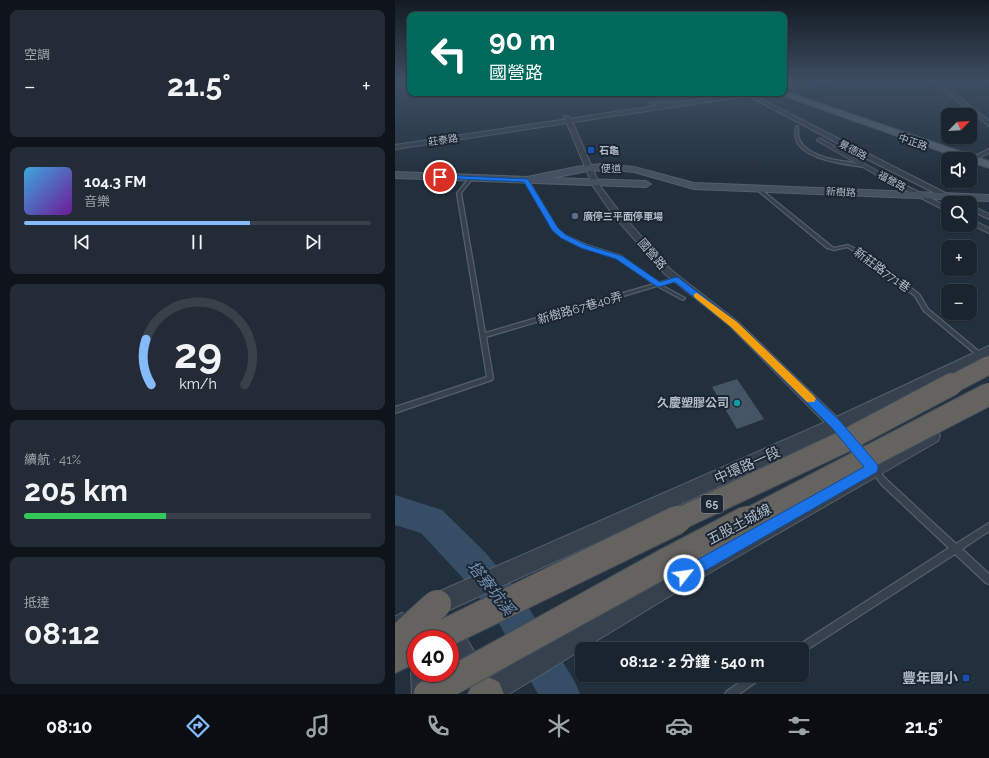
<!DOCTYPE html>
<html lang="zh-TW">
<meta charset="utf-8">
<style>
body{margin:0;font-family:Raleway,"Noto Sans TC",sans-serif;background:#232c36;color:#f1f3f6;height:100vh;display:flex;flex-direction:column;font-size:15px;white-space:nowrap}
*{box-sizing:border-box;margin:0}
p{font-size:13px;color:#9fa4aa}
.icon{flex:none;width:22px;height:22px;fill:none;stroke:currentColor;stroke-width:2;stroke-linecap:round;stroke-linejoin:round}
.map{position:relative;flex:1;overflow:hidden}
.details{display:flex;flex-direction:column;gap:10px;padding:10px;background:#0e1419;width:395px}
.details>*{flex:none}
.top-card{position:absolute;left:12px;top:12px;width:380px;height:84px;border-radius:8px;box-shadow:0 1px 3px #0004,0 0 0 1px #38414a;background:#00695c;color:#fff;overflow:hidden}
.needle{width:26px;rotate:65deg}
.controls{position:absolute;left:546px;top:108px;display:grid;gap:8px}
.controls a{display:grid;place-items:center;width:36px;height:36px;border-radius:8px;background:#1a242e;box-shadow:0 1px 3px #0004,0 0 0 1px #38414a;font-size:20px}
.speed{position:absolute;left:12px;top:630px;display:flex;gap:8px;font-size:20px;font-weight:700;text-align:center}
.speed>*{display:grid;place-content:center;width:52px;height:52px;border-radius:50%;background:#1a242e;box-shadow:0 1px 3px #0004,0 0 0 1px #38414a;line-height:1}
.speed .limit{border:6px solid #d22;background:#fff;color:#111}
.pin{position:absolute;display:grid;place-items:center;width:34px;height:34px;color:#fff;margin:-17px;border:2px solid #fff;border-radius:50%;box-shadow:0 1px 4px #0007}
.me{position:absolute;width:44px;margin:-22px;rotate:60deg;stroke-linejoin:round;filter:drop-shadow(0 0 3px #0008)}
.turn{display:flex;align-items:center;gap:14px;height:84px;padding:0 16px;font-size:18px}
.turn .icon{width:52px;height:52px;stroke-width:2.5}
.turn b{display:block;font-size:28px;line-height:34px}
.big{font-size:30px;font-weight:700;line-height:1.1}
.details .tile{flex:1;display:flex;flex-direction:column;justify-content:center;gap:6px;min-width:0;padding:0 14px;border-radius:8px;background:#232c36}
.details .dial{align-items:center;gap:0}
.dial svg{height:104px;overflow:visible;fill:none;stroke:#38414a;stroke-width:7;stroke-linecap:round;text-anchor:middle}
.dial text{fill:#f1f3f6;stroke:none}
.song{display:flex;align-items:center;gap:12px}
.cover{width:48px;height:48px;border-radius:6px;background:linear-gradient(135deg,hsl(200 70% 55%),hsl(280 70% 35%))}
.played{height:4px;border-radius:2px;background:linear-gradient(90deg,#85bafb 65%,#38414a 65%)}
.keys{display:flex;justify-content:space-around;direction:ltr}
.heat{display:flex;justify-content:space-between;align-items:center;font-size:22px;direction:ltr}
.charge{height:6px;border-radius:3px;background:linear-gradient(90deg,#34c759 41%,#38414a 0)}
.trip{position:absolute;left:180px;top:642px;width:234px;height:40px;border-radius:8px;background:#1a242e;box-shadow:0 1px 3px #0004,0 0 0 1px #38414a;font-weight:700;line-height:40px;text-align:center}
.tab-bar{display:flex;height:64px;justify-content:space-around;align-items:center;background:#0a0e12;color:#9fa4aa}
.tab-bar .icon{width:28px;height:28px}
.tab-bar .active{color:#85bafb}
.tab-bar b{font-size:18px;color:#f1f3f6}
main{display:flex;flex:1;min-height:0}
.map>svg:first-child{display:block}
.green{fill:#243d3e}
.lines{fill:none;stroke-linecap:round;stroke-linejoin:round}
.river{fill:#354d65;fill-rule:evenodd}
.building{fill:#465564}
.service-casing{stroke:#555f6b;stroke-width:2.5}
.minor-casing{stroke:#555f6b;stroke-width:2}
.tertiary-casing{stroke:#555f6b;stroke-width:2}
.secondary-casing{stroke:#555f6b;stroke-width:2}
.primary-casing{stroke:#434d59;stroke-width:2}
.trunk-casing{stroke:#424c58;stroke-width:2}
.service{fill:#36414d;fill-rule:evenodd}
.minor{fill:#36414d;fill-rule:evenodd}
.tertiary{fill:#36414d;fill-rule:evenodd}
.secondary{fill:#445161;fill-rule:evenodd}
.primary{fill:#54616e;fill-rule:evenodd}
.trunk{fill:#646360;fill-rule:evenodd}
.service-bridge-casing{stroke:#555f6b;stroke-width:10;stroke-linecap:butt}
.trunk-bridge-far2-casing{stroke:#424c58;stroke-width:20;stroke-linecap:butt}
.trunk-bridge-far1-casing{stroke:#424c58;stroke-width:24;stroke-linecap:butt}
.trunk-bridge-casing{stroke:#424c58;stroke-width:30;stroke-linecap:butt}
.service-bridge{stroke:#36414d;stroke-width:8}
.trunk-bridge-far2{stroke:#646360;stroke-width:18}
.trunk-bridge-far1{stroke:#646360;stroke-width:22}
.trunk-bridge{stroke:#646360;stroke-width:28}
.route{fill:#1a73e8;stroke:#114b97}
.slow{fill:#f59e0b}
.transit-dot{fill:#1a4fb4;stroke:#1c2632;stroke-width:1.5}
.service-dot{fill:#5c6f8a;stroke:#1c2632;stroke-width:1.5}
.culture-dot{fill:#0f9aa8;stroke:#1c2632;stroke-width:1.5}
.labels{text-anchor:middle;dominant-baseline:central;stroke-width:4;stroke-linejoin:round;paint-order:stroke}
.far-street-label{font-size:10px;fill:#b2bcc9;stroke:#1c2632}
.far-poi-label{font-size:10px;font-weight:bold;fill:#b2bcc9;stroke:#1c2632;text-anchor:start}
.shield{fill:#1c2632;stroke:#858f9c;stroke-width:1}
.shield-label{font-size:11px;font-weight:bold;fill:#b2bcc9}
.street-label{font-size:12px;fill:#b2bcc9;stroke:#1c2632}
.poi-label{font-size:12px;font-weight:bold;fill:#b2bcc9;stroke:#1c2632;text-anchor:end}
.near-street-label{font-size:14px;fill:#b2bcc9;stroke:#1c2632}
.near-poi-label{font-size:14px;font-weight:bold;fill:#b2bcc9;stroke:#1c2632;text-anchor:end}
.near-water-label{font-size:16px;font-style:italic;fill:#718fad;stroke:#1c2632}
</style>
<main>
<section class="details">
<div class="tile"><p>空調</p>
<div class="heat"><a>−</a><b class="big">21.5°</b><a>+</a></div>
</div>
<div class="tile">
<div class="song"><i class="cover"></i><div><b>104.3 FM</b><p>音樂</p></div></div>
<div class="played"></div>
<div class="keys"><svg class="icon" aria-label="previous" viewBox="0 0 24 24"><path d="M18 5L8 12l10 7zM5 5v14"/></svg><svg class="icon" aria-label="pause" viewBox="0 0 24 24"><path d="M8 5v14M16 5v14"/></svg><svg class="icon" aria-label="next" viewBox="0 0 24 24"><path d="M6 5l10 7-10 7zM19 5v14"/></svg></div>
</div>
<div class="tile dial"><svg viewBox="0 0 100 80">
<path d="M14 69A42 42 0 1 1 86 69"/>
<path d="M14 69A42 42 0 0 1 10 34" stroke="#85bafb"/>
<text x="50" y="56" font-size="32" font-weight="700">29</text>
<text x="50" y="72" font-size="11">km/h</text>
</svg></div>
<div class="tile"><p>續航 · 41%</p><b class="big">205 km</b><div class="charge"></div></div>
<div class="tile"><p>抵達</p><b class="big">08:12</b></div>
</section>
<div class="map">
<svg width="594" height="694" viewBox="0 0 594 694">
<rect width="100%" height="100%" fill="#22303d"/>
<path class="green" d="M158,120L159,122L1,145L25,140Z"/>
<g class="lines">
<path class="river" d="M0,495L47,510L90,552L125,594L179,680L185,694H143L101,618L66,576L26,533L0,525Z"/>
</g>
<path class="building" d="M342,379L369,419L342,429L317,387Z"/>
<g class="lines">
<defs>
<path id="service" d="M255,103H281L282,104L281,105H256Z
M402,126L403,127C403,130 403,133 403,136C408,155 437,160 453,162C459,163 466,164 472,166L470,167C451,164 417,161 404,145C400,140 400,134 401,127Z
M75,177L78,178L66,193L90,333L259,284L222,258L187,247L167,237L159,231L129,180L131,179L133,180L162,229L169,235L191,245L226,256L263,283L281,278H283V280L266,285L290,298L288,300L286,299L262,286L91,337L98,378L97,380L0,413V407L92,377L62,193Z
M361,187H363L436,246L439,248L453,245L471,254L524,294L533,309L587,354L588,355L587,356H583L529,311L520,296L467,256L452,247L439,250L432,248L361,189Z
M480,468L482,469L493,481L561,544L594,523V531L567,549L594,574V584L591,583L560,554L407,653V649H400L402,646L554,548L487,485L476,471L478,469Z
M355,675H369L367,678L344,694H330L332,691Z"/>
<path id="minor" d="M348,93H354L570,203H560L474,160Z
M169,116H173L177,121L205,186L224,211L276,270L343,322L446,421L477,457L479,461L477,465L472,467L467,465L436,429L335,326L270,274L218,215L198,186Z
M425,138L484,172L553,207V212L480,174L423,141L422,140Z
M594,149V153L579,160L574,159Z
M575,205L594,214V219L575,210Z
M575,219L594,228V233L575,224Z
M57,621L63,624L104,694H83L55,644V639H52L48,630L51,624Z
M19,666H21V673H36L37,694H17L16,673Z"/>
<path id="tertiary" d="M421,81H436L389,90V86Z
M537,81H544L594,121V126Z
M346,93H361L358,95L0,149V145Z
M594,346V357L447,430L50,612L42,615L34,612L31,604L34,596L435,420Z
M537,429L543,431L545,436L543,441L283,591L114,694H79L82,685L267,575Z"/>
<path id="secondary" d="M206,164L239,167L299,183L594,195V201L299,189L239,172L219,170L193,171L157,178L251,181L256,184L251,187L0,178V172L132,177L181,167Z"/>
<path id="primary" d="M389,91L594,161V168L575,162V159H567L386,95L385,93H389Z"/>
<path id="trunk" d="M21,632L32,636L33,639H21V663L0,673V642Z
M93,677L104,682L109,694H73L78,683Z"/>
</defs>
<use href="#service" class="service-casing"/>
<use href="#minor" class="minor-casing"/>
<use href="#tertiary" class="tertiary-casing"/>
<use href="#secondary" class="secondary-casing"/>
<use href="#primary" class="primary-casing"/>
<use href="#trunk" class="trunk-casing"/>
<use href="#service" class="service"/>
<use href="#minor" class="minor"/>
<use href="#tertiary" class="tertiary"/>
<use href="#secondary" class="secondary"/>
<use href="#primary" class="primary"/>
<use href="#trunk" class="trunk"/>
<defs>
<path id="service-bridge" d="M0,621L10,616"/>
<path id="trunk-bridge-far2" d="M556,385L594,365"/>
<path id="trunk-bridge-far1" d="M280,521L446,443L557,384
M350,521L594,394"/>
<path id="trunk-bridge" d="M38,639L282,520
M0,642L42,604
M33,694L272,562L352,520"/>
</defs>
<use href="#service-bridge" class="service-bridge-casing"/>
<use href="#trunk-bridge-far2" class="trunk-bridge-far2-casing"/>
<use href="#trunk-bridge-far1" class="trunk-bridge-far1-casing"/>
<use href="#trunk-bridge" class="trunk-bridge-casing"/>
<use href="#service-bridge" class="service-bridge"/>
<use href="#trunk-bridge-far2" class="trunk-bridge-far2"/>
<use href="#trunk-bridge-far1" class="trunk-bridge-far1"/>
<use href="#trunk-bridge" class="trunk-bridge"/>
</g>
<linearGradient id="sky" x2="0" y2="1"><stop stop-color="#131a22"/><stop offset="0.46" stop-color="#3e4e62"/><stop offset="1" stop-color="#3e4e62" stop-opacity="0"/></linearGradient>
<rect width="594" height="178" fill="url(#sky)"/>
<path class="route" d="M45,175L133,179L163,228L171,235L191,245L227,256L265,282L281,277L284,278L342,322L445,421L482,464L483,468L482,472L294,580L289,582L284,580L282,575L284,570L469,467L437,428L336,327L280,282L264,287L261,286L221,259L186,248L166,238L157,230L129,182L43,178V177Z"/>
<path class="slow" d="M302,293L342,322L419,396L421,399L419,402H412L336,327L299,297V294Z"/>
<g class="transit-dot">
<rect x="192" y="146" width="8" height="8" rx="2"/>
<rect x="567" y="674" width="8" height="8" rx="2"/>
</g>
<circle class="service-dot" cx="180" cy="216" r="4"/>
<circle class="culture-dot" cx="342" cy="403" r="4"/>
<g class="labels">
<g class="far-street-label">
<text transform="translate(48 140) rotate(-8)">莊泰路</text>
<text transform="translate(518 142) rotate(19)">中正路</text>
<text transform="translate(458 150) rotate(28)">景德路</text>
<text x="216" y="168">便道</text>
<text transform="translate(497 181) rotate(28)">福營路</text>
<text transform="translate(446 192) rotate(3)">新樹路</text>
</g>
<g class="far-poi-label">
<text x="204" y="150">石龜</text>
<text x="188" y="216">廣停三平面停車場</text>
</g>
<rect class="shield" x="306" y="495" width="22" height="18" rx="3"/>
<g class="shield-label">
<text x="317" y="504">65</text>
</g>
<g class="street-label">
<text transform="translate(257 254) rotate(49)">國營路</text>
<text transform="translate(487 270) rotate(36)">新莊路771巷</text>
<text transform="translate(185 308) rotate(-16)">新樹路67巷40弄</text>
</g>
<g class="poi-label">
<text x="334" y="403">久慶塑膠公司</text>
</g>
<g class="near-street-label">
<text transform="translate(352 465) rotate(-24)">中環路一段</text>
<text transform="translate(344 524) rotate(-28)">五股土城線</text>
</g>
<g class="near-poi-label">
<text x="563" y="678">豐年國小</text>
</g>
<g class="near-water-label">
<text transform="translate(96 588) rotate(51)">塔寮坑溪</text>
</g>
</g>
</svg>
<div class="controls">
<a><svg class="needle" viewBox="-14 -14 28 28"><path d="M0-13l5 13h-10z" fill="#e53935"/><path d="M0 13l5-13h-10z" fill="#9fa4aa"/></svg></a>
<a><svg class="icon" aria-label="sound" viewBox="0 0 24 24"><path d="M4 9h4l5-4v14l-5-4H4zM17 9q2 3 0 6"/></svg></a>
<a><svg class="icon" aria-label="search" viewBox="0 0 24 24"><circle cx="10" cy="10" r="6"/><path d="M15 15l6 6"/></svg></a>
<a>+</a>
<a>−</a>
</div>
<div class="speed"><div class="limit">40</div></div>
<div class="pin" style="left:45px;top:177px;background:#d93025"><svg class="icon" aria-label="arrive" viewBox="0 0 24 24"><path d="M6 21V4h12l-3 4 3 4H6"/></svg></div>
<svg class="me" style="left:289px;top:575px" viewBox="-20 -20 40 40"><circle r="17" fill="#1a73e8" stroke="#fff" stroke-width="3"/><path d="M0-11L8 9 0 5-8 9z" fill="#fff"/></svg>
<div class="trip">08:12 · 2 分鐘 · 540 m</div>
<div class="top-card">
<div class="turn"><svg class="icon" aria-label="left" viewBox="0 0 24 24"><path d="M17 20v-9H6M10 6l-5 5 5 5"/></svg><div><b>90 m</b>國營路</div></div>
</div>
</div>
</main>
<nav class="tab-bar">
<b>08:10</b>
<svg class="icon active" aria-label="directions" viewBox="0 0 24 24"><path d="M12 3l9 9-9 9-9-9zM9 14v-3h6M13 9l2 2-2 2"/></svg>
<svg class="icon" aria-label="music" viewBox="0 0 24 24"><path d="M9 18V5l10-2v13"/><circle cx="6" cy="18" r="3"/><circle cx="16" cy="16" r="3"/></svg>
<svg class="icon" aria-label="phone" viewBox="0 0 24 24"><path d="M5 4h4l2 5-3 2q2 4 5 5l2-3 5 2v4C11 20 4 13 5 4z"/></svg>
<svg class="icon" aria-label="climate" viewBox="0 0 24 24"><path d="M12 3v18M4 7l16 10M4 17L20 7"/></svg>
<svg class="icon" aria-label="car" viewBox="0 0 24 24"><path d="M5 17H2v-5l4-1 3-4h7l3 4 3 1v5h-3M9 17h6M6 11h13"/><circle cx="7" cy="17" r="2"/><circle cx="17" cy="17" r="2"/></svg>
<svg class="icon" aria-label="filters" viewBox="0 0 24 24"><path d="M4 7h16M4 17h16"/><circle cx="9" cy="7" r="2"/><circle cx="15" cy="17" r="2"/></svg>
<b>21.5°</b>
</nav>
